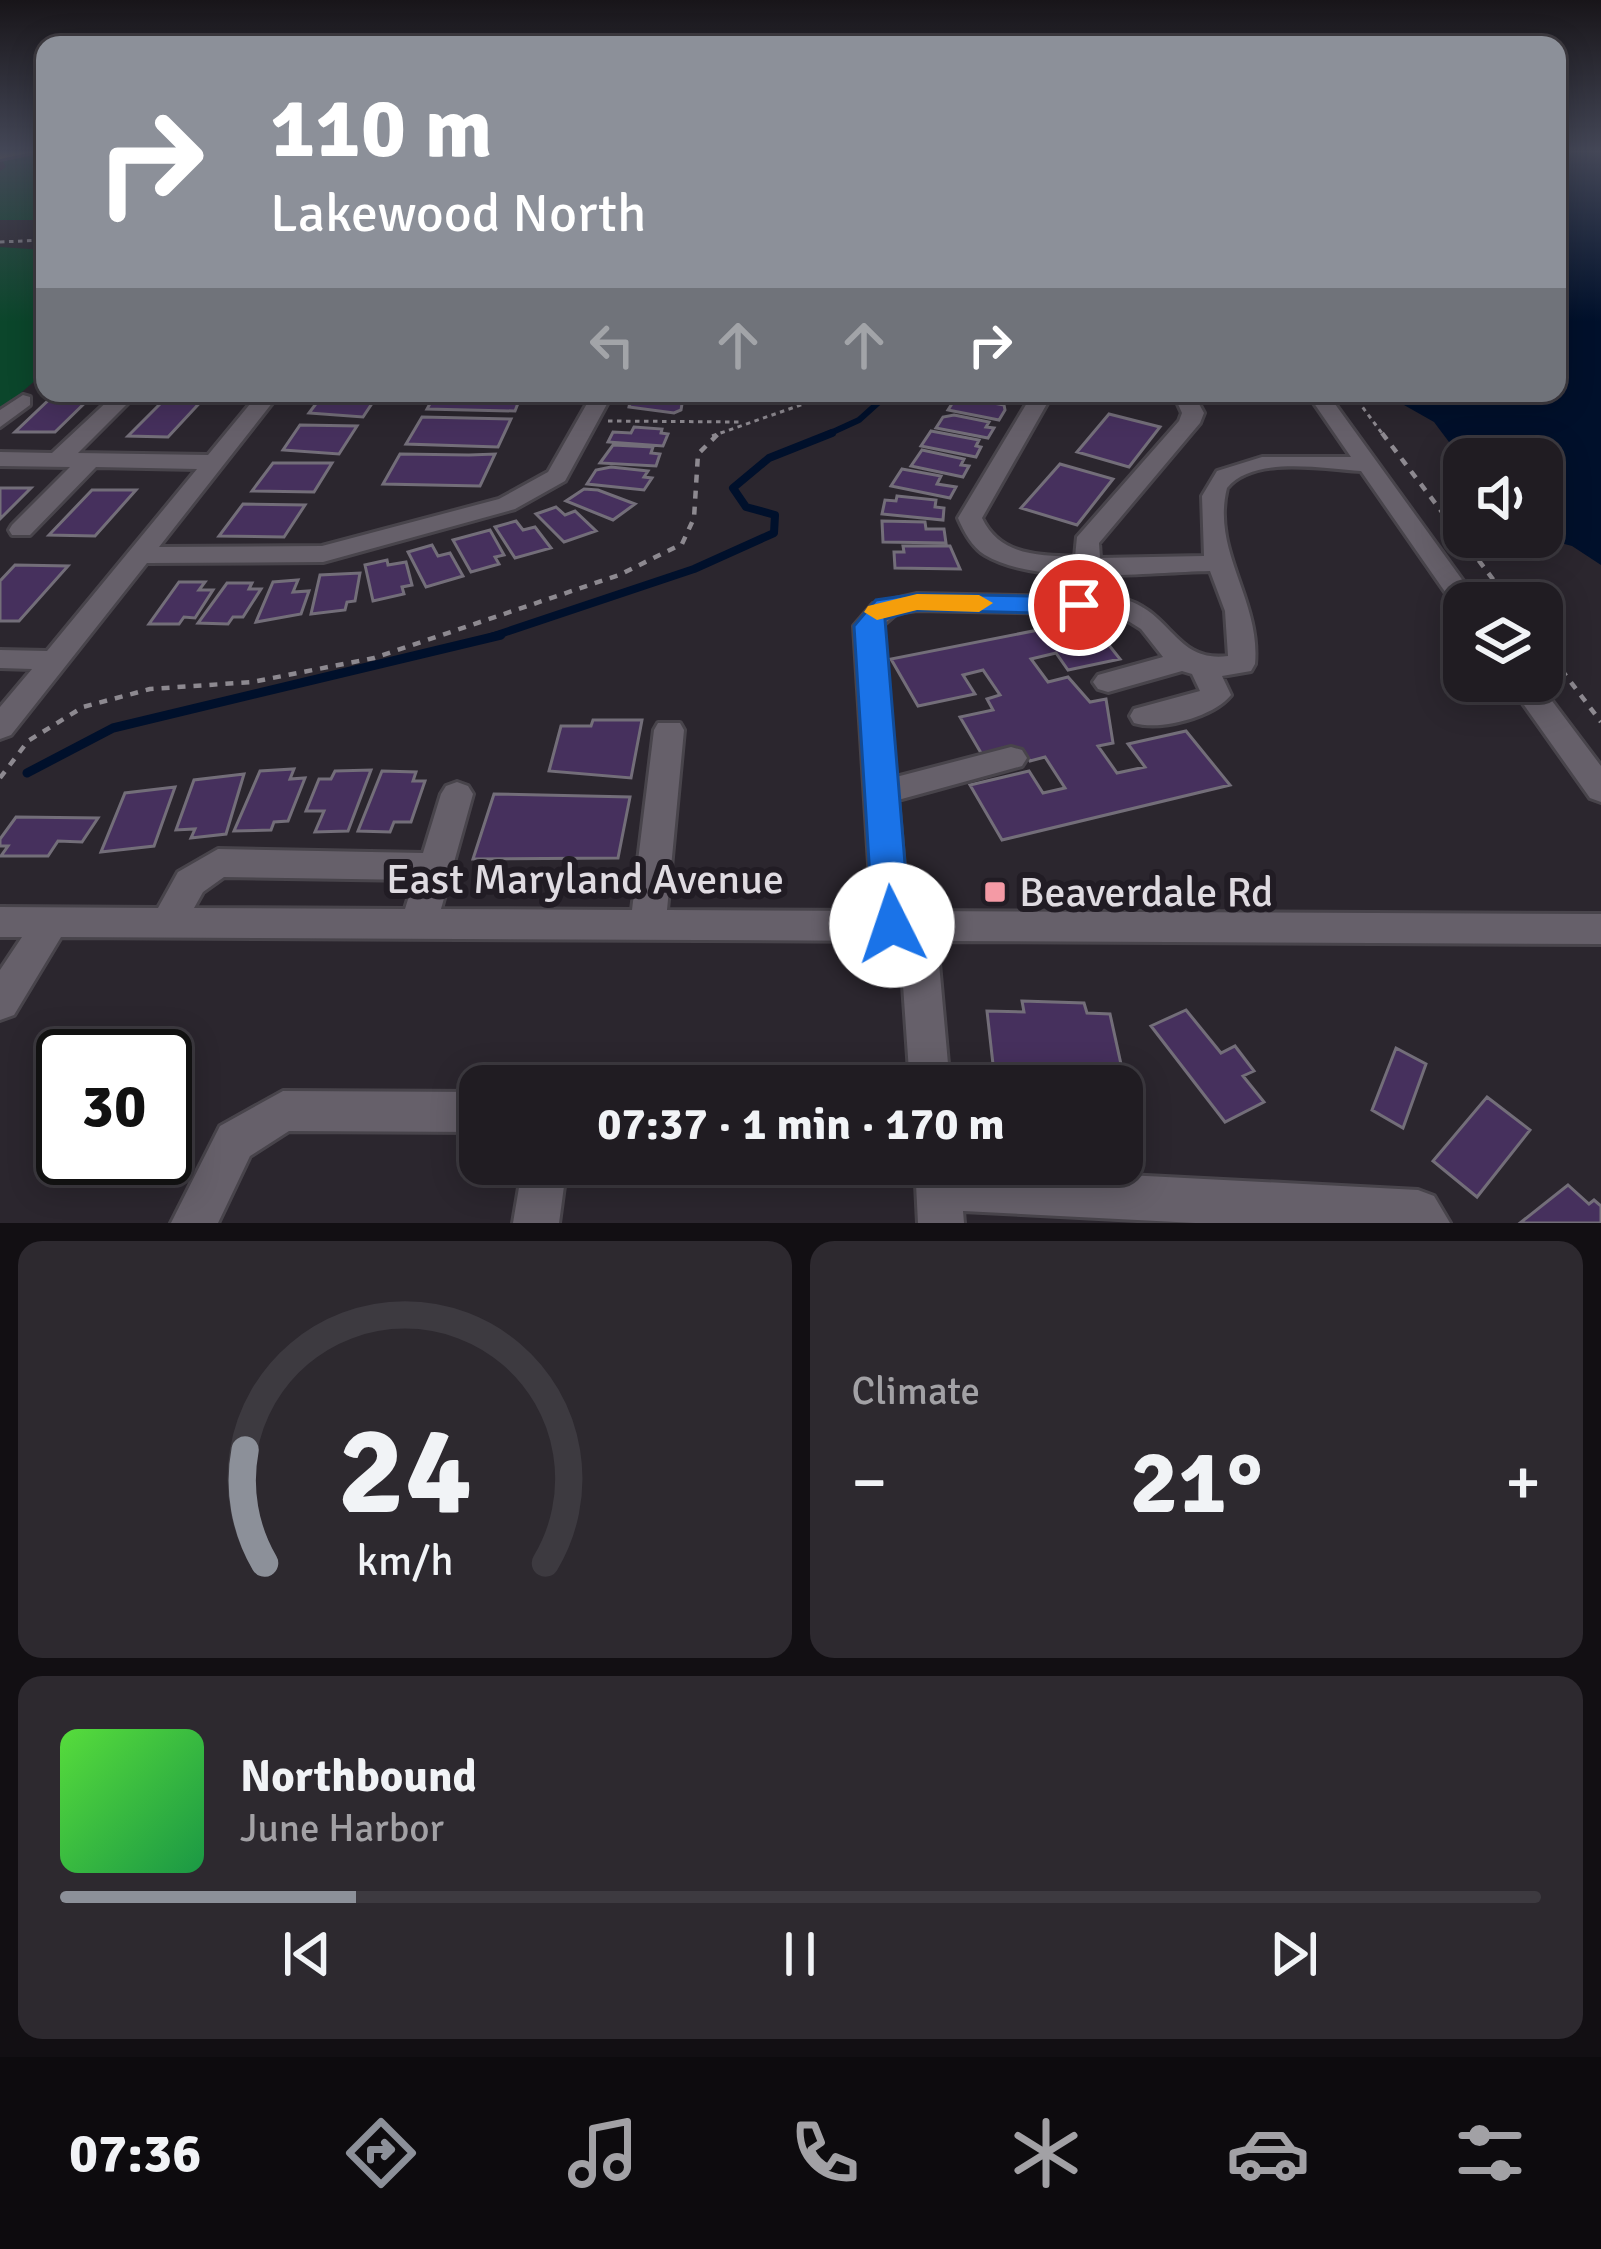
<!DOCTYPE html>
<meta charset="utf-8">
<style>
body{margin:0;font-family:Signika,sans-serif;background:#2d292f;color:#f1f3f6;height:100vh;display:flex;flex-direction:column;font-size:45px;white-space:nowrap}
*{box-sizing:border-box;margin:0}
p{font-size:39px;color:#a2a1a5}
.icon{flex:none;width:66px;height:66px;fill:none;stroke:currentColor;stroke-width:2;stroke-linecap:round;stroke-linejoin:round}
.map{position:relative;height:1223px;overflow:hidden}
.sheet{display:flex;flex-direction:column;gap:18px;padding:18px;background:#120f13;flex:1}
.sheet>*{flex:none}
.hud{position:absolute;left:36px;top:36px;width:1530px;height:366px;border-radius:24px;box-shadow:0 6px 30px #0003,0 0 0 3px #3d3a40;background:#8c9099;color:#fff;overflow:hidden}
.tools{position:absolute;left:1443px;top:438px;display:grid;gap:24px}
.tools a{display:grid;place-items:center;width:120px;height:120px;border-radius:24px;background:#201c22;box-shadow:0 6px 30px #0003,0 0 0 3px #3d3a40;font-size:60px}
.speed{position:absolute;left:36px;top:1029px;display:flex;gap:24px;font-size:60px;font-weight:700;text-align:center}
.speed>*{display:grid;place-content:center;width:156px;height:156px;border-radius:50%;background:#201c22;box-shadow:0 6px 30px #0003,0 0 0 3px #3d3a40;line-height:1}
.speed .limit{border:6px solid #111;border-radius:18px;background:#fff;color:#111}
.pin{position:absolute;display:grid;place-items:center;width:102px;height:102px;color:#fff;margin:-51px;border:6px solid #fff;border-radius:50%;box-shadow:0 3px 12px #0007}
.me{position:absolute;width:132px;margin:-66px;rotate:356deg;stroke-linejoin:round;filter:drop-shadow(0 0 9px #0008)}
.turn{display:flex;align-items:center;gap:42px;height:252px;padding:0 36px;font-size:54px}
.turn .icon{width:156px;height:156px;stroke-width:2.5}
.turn b{display:block;font-size:84px;line-height:102px}
.lanes{display:flex;align-items:center;height:114px;padding:0 36px;background:#0003;justify-content:center;gap:60px;direction:ltr}
.lanes .off{opacity:.35}
.big{font-size:90px;font-weight:800;line-height:1.1}
.sheet .tile{flex:1;display:flex;flex-direction:column;justify-content:center;gap:18px;min-width:0;padding:0 42px;border-radius:24px;background:#2d292f}
.sheet .dial{align-items:center;gap:0}
.dial svg{height:312px;overflow:visible;fill:none;stroke:#3d3a40;stroke-width:7;stroke-linecap:round;text-anchor:middle}
.dial text{fill:#f1f3f6;stroke:none}
.song{display:flex;align-items:center;gap:36px}
.cover{width:144px;height:144px;border-radius:18px;background:linear-gradient(135deg,hsl(110 70% 55%),hsl(140 70% 35%))}
.played{height:12px;border-radius:6px;background:linear-gradient(90deg,#8c9099 20%,#3d3a40 20%)}
.keys{display:flex;justify-content:space-around;direction:ltr}
.heat{display:flex;justify-content:space-between;align-items:center;font-size:66px;direction:ltr}
.sheet .tiles{flex:1;display:grid;gap:18px;grid-template-columns:1fr 1fr}
.tile:last-child{grid-column:span 2}
.trip{position:absolute;left:459px;top:1065px;width:684px;height:120px;border-radius:24px;background:#201c22;box-shadow:0 6px 30px #0003,0 0 0 3px #3d3a40;font-weight:800;line-height:120px;text-align:center}
.dock{display:flex;height:192px;justify-content:space-around;align-items:center;background:#0d0b0e;color:#a2a1a5}
.dock .icon{width:84px;height:84px}
.dock .active{color:#8c9099}
.dock b{font-size:54px;color:#f1f3f6}
.map>svg:first-child{display:block}
.green{fill:#0b462b}
.water{fill:#00102b}
.lines{fill:none;stroke-linecap:round;stroke-linejoin:round}
.stream-far2{stroke:#00102b;stroke-width:6}
.stream-far1{stroke:#00102b;stroke-width:8}
.stream{stroke:#00102b;stroke-width:9}
.building{fill:#46305d;stroke:#736e79;stroke-width:3}
.minor-casing{stroke:#48444b;stroke-width:6}
.major-casing{stroke:#48444b;stroke-width:6}
.path-far1{stroke:#8d8990;stroke-width:3;stroke-dasharray:4.5 4.5;stroke-linecap:butt}
.path{stroke:#8d8990;stroke-width:4.5;stroke-dasharray:8 8;stroke-linecap:butt}
.minor{fill:#66606a;fill-rule:evenodd}
.major{fill:#9e8144;fill-rule:evenodd}
.route{fill:#1a73e8;stroke:#114b97;stroke-width:3}
.slow{fill:#f59e0b}
.poi-dot{fill:#f49aa5;stroke:#211c24;stroke-width:4.5}
.labels{text-anchor:middle;dominant-baseline:central;stroke-width:12;stroke-linejoin:round;paint-order:stroke}
.near-street-label{font-size:42px;fill:#dfdbe1;stroke:#211c24}
.near-poi-label{font-size:42px;fill:#dfdbe1;stroke:#211c24;text-anchor:start}
</style>
<div class="map">
<svg width="1601" height="1223" viewBox="0 0 1601 1223">
<rect width="100%" height="100%" fill="#2b262e"/>
<path class="green" d="M45,150V220H0V171L6,167L0,157Z
M0,247L45,250V372L0,411Z"/>
<path class="water" d="M1557,150H1601V565L1572,546L1538,537L1542,459L1464,462L1434,422L1404,405L1396,393H1557Z"/>
<g class="lines">
<path class="stream-far2" d="M824,436L859,420L889,393"/>
<path class="stream-far1" d="M488,638L694,569L774,533L775,515L746,507L733,488L769,458L832,433"/>
<path class="stream" d="M27,773L113,728L501,635"/>
</g>
<path class="building" d="M56,393H95L55,432H15Z
M324,393H379L363,417L309,413Z
M436,393H522L515,411L427,409Z
M169,395H207L168,437L128,436Z
M957,396L1004,405L1005,410L999,420L948,410Z
M631,398H683L681,410L674,413L629,407Z
M1109,414L1160,427L1129,467L1077,452Z
M954,415L989,422L986,427L994,428L988,438L936,428L943,417Z
M422,417L511,419L498,447L406,444Z
M300,425L357,426L339,454L283,450Z
M634,427L662,429L661,433L668,434L663,446L608,442L613,432L631,433Z
M931,431L979,440L976,446L981,447L976,457L921,446Z
M613,445L653,447L651,453L660,454L656,466L600,463Z
M922,450L964,459L961,465L969,466L963,477L911,466Z
M400,454L469,455L495,454L480,486L383,484Z
M273,463H332L314,492L252,491Z
M1060,464L1113,479L1077,525L1021,508Z
M611,467L648,471L644,477L652,478L644,490L587,484L596,470Z
M902,469L941,476L937,484L956,487L950,498L891,486Z
M0,488H31L0,519Z
M584,489L598,490L635,504L613,520L566,501Z
M92,490H136L95,536L49,535Z
M897,496L936,500L935,507L944,508L943,520L882,514L885,500L896,501Z
M243,504L305,505L284,537L219,536Z
M556,507L565,515L575,511L596,531L564,542L536,514Z
M516,521L523,530L535,527L551,548L515,558L495,527Z
M882,521L925,522L926,529H944L946,543L883,542Z
M490,530L504,555L495,557L499,564L471,572L453,540Z
M432,545L438,556L450,553L463,576L426,587L408,552Z
M903,546H950L960,569L895,568L894,552H904Z
M387,560L388,565L406,562L412,585L402,587L404,594L373,601L365,565Z
M15,565L68,566L19,621H0V581Z
M360,573L355,601L347,602L345,610L311,614L320,575Z
M298,580L293,592L309,591L301,614L256,622L273,582Z
M179,582H205L199,590H213L195,618L184,617L179,624H149Z
M227,583H252L249,589H261L243,617H233L228,624L198,623Z
M1089,620L1120,659L1068,670L1056,653L1031,659L1048,682L1068,677L1090,702L1106,699L1113,743L1098,746L1117,773L1145,767L1128,744L1186,731L1230,785L1002,840L970,785L1029,771L1043,793L1065,788L1045,757L1030,761L1023,750L984,758L960,717L993,710L987,699L1000,695L983,670L963,675L975,694L918,706L891,659Z
M593,720H642L631,778L549,771L561,726H591Z
M294,769L290,779L305,778L288,821L274,822L271,830L234,831L260,771Z
M371,770L348,831L315,832L324,811H306L319,779H331L335,771Z
M382,771L416,772L413,781H425L411,822H394L390,832L358,831Z
M244,774L226,834L191,838L195,829L176,830L194,780Z
M175,787L154,846L101,852L125,793Z
M494,794L630,797L618,858L473,859Z
M16,817L98,818L82,842L58,841L48,856H1L8,846H0V839Z
M1022,1001L1084,1003L1087,1013L1110,1014L1126,1087L995,1082L987,1011L1024,1012Z
M1186,1010L1221,1053L1235,1046L1254,1071L1243,1076L1264,1102L1225,1122L1151,1026Z
M1396,1048L1426,1064L1403,1128L1372,1110Z
M1487,1097L1530,1130L1477,1197L1433,1161Z
M1568,1185L1589,1204L1594,1200L1601,1206V1223H1520Z"/>
<g class="lines">
<defs>
<path id="minor" d="M259,393H280L159,547L322,546L499,499L548,472L593,393H613L565,481L515,509L323,562L147,563L11,735L0,739V707L32,669L0,668V650L47,651L197,469L96,467L30,535H12L9,530L12,525L70,467L0,466V452L52,453L113,396L120,394L130,400L127,404L78,453L208,455Z
M1033,393H1053L982,518C1000,556 1038,555 1075,557L1077,537L1179,421L1182,413L1173,393H1193L1204,413L1200,423L1099,543L1100,558L1204,556L1202,496L1217,471L1262,457H1351L1307,393H1327L1479,603H1464V611L1457,609L1361,471C1324,469 1254,455 1227,488C1211,551 1261,600 1255,664L1251,671L1222,676L1231,695C1213,717 1161,731 1134,723L1130,716L1134,709L1200,691L1192,674L1182,671L1108,692L1098,689L1093,682L1098,675L1163,657L1141,629L1117,614L917,610L897,613L882,626L896,777L1011,747L1022,750L1027,758L1022,766L898,800L908,911L1601,914V944L937,941L950,1086H910L900,941L61,937L14,1015L0,1020V970L22,937H0V907L158,908L178,872L218,849L423,853L441,794L446,786L457,782L468,786L473,794L441,909L632,910L654,730L658,723H680L684,730L667,910L872,911L854,626L873,604L917,594L1120,598C1173,611 1174,663 1228,656L1225,611L1210,571C1149,572 1039,587 985,555C972,547 964,532 958,518ZM224,877L414,880L405,909L194,908L203,892Z
M23,395L30,397V405L0,427V410Z
M1507,681H1537L1601,766V802L1590,798Z
M283,1091L480,1092V1132L289,1131L250,1156L218,1223H171L220,1126Z
M523,1164H567L559,1223H513Z
M915,1164L1418,1190L1434,1196L1450,1223H1195L963,1211L964,1223H918Z"/>
<path id="major" d="M0,150H42L0,159Z"/>
</defs>
<use href="#minor" class="minor-casing"/>
<use href="#major" class="major-casing"/>
<path class="path-far1" d="M0,242L45,240
M1352,393L1384,436
M608,421L741,422
M712,436L835,393"/>
<path class="path" d="M1382,433L1511,603
M1542,644L1601,722
M0,778L28,741L83,707L150,689L252,682L374,658L619,575L682,544L694,518L698,454L719,433"/>
<use href="#minor" class="minor"/>
<use href="#major" class="major"/>
</g>
<linearGradient id="sky" x2="0" y2="1"><stop stop-color="#181519"/><stop offset="0.47" stop-color="#444757"/><stop offset="1" stop-color="#444757" stop-opacity="0"/></linearGradient>
<rect width="1601" height="322" fill="url(#sky)"/>
<path class="route" d="M917,594L1079,597L1093,605L1079,614L917,610L885,619L910,925L905,936L892,940L879,936L873,925L854,626L876,600Z"/>
<path class="slow" d="M917,594L979,595L993,603L979,612L917,610L877,620L864,612L868,606Z"/>
<rect class="poi-dot" x="983" y="880" width="24" height="24" rx="6"/>
<g class="labels">
<g class="near-street-label">
<text x="585" y="879">East Maryland Avenue</text>
</g>
<g class="near-poi-label">
<text x="1019" y="892">Beaverdale Rd</text>
</g>
</g>
</svg>
<div class="tools">
<a><svg class="icon" aria-label="sound" viewBox="0 0 24 24"><path d="M4 9h4l5-4v14l-5-4H4zM17 9q2 3 0 6"/></svg></a>
<a><svg class="icon" aria-label="layers" viewBox="0 0 24 24"><path d="M12 4l9 5-9 5-9-5zM3 14l9 5 9-5"/></svg></a>
</div>
<div class="speed"><div class="limit">30</div></div>
<div class="pin" style="left:1079px;top:605px;background:#d93025"><svg class="icon" aria-label="arrive" viewBox="0 0 24 24"><path d="M6 21V4h12l-3 4 3 4H6"/></svg></div>
<svg class="me" style="left:892px;top:925px" viewBox="-20 -20 40 40"><circle r="19" fill="#fff"/><path d="M0-13L10 11 0 6-10 11z" fill="#1a73e8"/></svg>
<div class="trip">07:37 · 1 min · 170 m</div>
<div class="hud">
<div class="turn"><svg class="icon" aria-label="right" viewBox="0 0 24 24"><path d="M7 20v-9h11M14 6l5 5-5 5"/></svg><div><b>110 m</b>Lakewood North</div></div>
<div class="lanes"><svg class="icon off" aria-label="left" viewBox="0 0 24 24"><path d="M17 20v-9H6M10 6l-5 5 5 5"/></svg><svg class="icon off" aria-label="ahead" viewBox="0 0 24 24"><path d="M12 20V5M6 11l6-6 6 6"/></svg><svg class="icon off" aria-label="ahead" viewBox="0 0 24 24"><path d="M12 20V5M6 11l6-6 6 6"/></svg><svg class="icon" aria-label="right" viewBox="0 0 24 24"><path d="M7 20v-9h11M14 6l5 5-5 5"/></svg></div>
</div>
</div>
<section class="sheet">
<div class="tiles">
<div class="tile dial"><svg viewBox="0 0 100 80">
<path d="M14 69A42 42 0 1 1 86 69"/>
<path d="M14 69A42 42 0 0 1 9 40" stroke="#8c9099"/>
<text x="50" y="56" font-size="32" font-weight="700">24</text>
<text x="50" y="72" font-size="11">km/h</text>
</svg></div>
<div class="tile"><p>Climate</p>
<div class="heat"><a>−</a><b class="big">21°</b><a>+</a></div>
</div>
<div class="tile">
<div class="song"><i class="cover"></i><div><b>Northbound</b><p>June Harbor</p></div></div>
<div class="played"></div>
<div class="keys"><svg class="icon" aria-label="previous" viewBox="0 0 24 24"><path d="M18 5L8 12l10 7zM5 5v14"/></svg><svg class="icon" aria-label="pause" viewBox="0 0 24 24"><path d="M8 5v14M16 5v14"/></svg><svg class="icon" aria-label="next" viewBox="0 0 24 24"><path d="M6 5l10 7-10 7zM19 5v14"/></svg></div>
</div>
</div>
</section>
<nav class="dock">
<b>07:36</b>
<svg class="icon active" aria-label="directions" viewBox="0 0 24 24"><path d="M12 3l9 9-9 9-9-9zM9 14v-3h6M13 9l2 2-2 2"/></svg>
<svg class="icon" aria-label="music" viewBox="0 0 24 24"><path d="M9 18V5l10-2v13"/><circle cx="6" cy="18" r="3"/><circle cx="16" cy="16" r="3"/></svg>
<svg class="icon" aria-label="phone" viewBox="0 0 24 24"><path d="M5 4h4l2 5-3 2q2 4 5 5l2-3 5 2v4C11 20 4 13 5 4z"/></svg>
<svg class="icon" aria-label="climate" viewBox="0 0 24 24"><path d="M12 3v18M4 7l16 10M4 17L20 7"/></svg>
<svg class="icon" aria-label="car" viewBox="0 0 24 24"><path d="M5 17H2v-5l4-1 3-4h7l3 4 3 1v5h-3M9 17h6M6 11h13"/><circle cx="7" cy="17" r="2"/><circle cx="17" cy="17" r="2"/></svg>
<svg class="icon" aria-label="filters" viewBox="0 0 24 24"><path d="M4 7h16M4 17h16"/><circle cx="9" cy="7" r="2"/><circle cx="15" cy="17" r="2"/></svg>
</nav>
